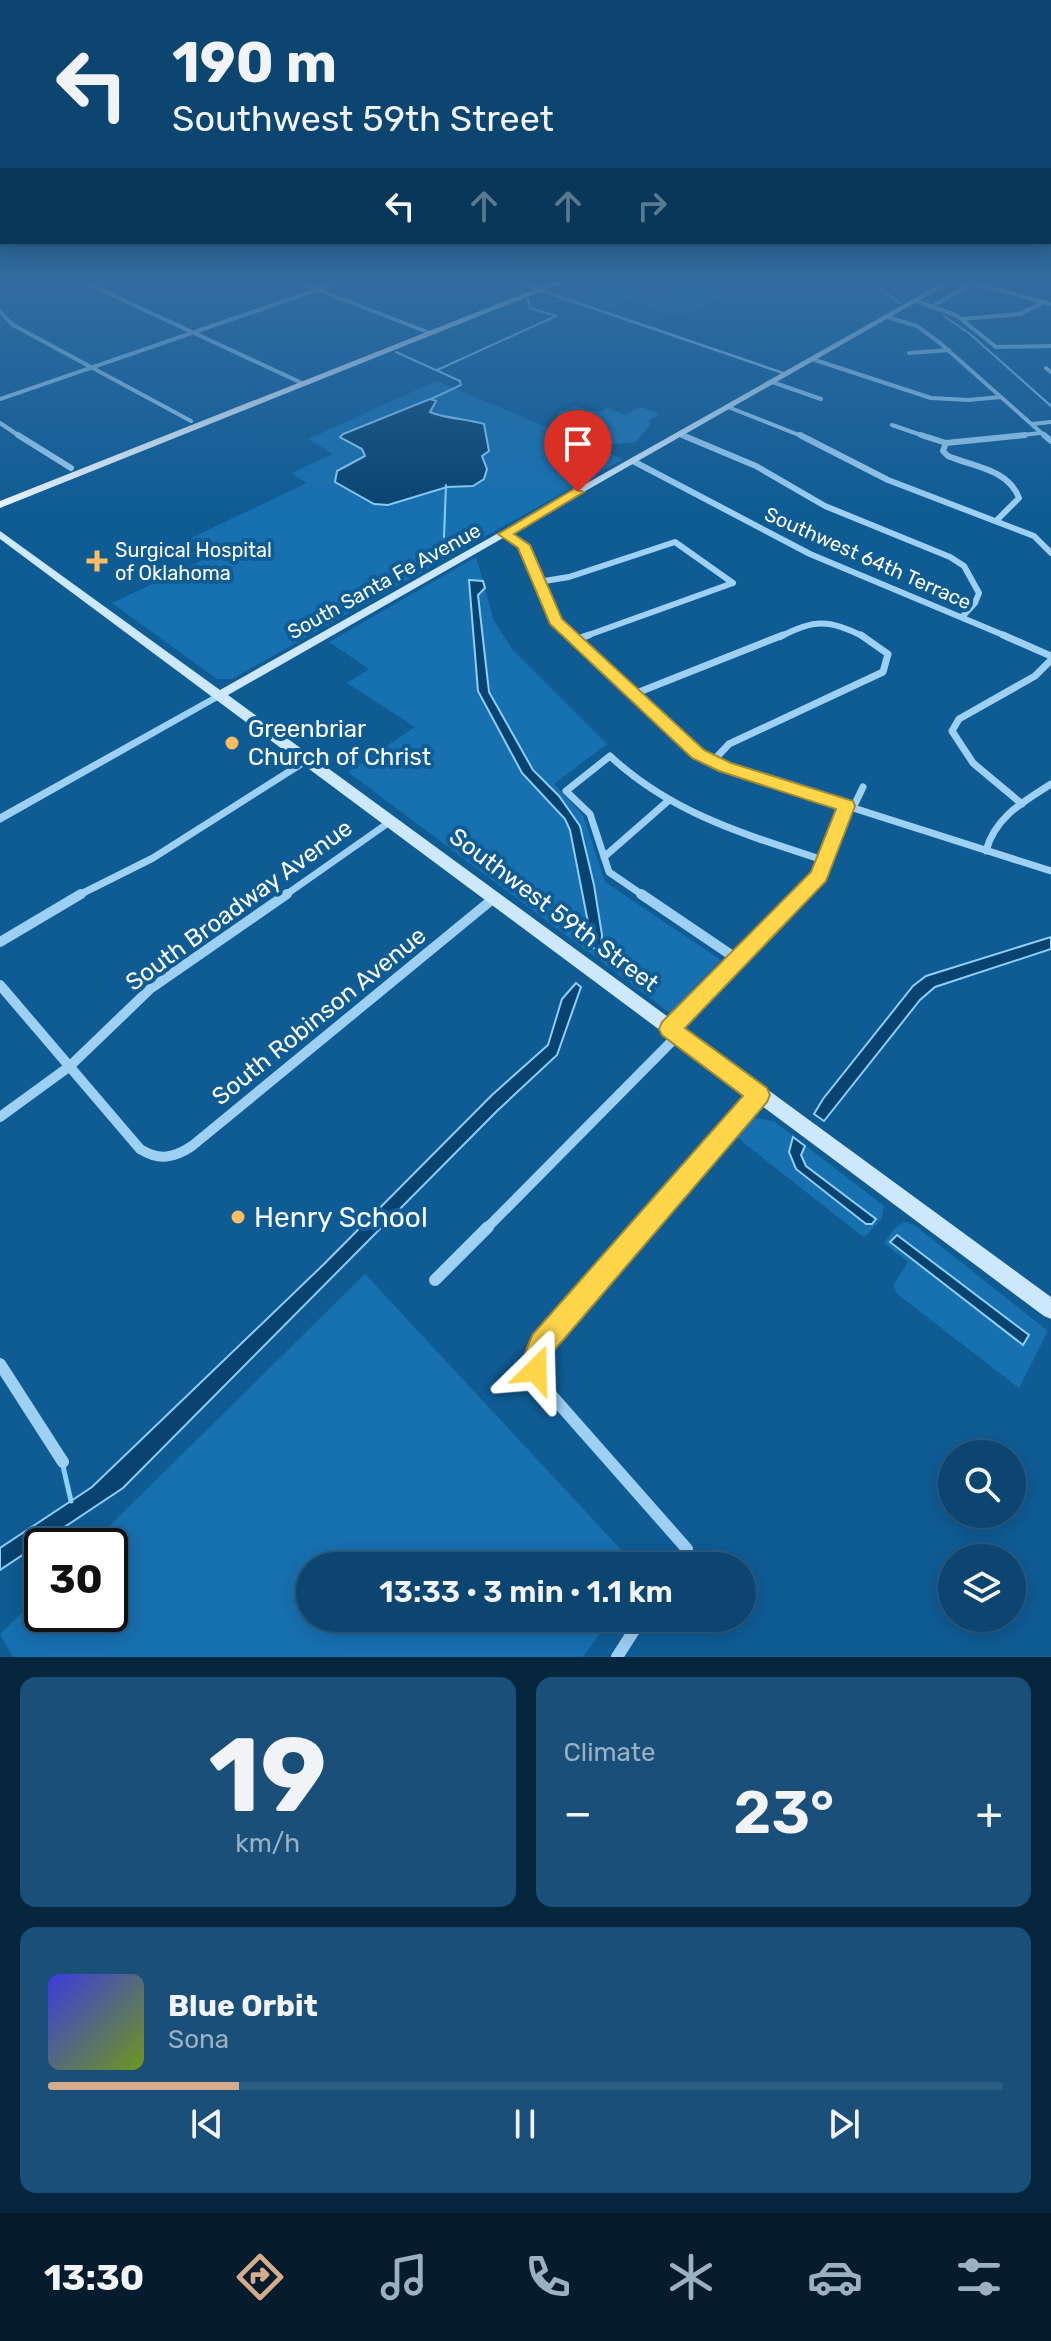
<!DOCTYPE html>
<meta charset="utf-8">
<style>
body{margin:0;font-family:Rubik,sans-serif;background:#194f78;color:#f1f3f6;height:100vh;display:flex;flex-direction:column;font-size:30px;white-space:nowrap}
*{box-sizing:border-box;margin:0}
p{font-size:26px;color:#9ab1c3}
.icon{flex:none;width:44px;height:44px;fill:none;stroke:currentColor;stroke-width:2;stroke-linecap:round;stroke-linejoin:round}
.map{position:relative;height:1657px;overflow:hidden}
.details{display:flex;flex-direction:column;gap:20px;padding:20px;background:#06263e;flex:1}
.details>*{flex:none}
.hud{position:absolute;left:0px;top:0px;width:1052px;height:244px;box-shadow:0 4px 20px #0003,0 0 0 2px #2b5d83;background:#0b4570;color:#f1f3f6;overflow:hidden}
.fabs{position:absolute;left:938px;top:1440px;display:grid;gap:16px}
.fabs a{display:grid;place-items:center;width:88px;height:88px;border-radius:50%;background:#0b4570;box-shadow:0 4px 20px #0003,0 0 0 2px #2b5d83;font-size:40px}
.speed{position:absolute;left:24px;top:1528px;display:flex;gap:16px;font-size:40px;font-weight:700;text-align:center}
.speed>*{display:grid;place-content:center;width:104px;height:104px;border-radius:50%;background:#0b4570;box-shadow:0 4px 20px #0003,0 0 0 2px #2b5d83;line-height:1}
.speed .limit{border:4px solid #111;border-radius:12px;background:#fff;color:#111}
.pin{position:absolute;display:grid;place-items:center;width:68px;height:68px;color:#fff;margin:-82px -34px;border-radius:50% 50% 50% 0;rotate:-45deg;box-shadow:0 0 8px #0007}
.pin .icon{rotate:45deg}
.me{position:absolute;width:88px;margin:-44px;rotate:22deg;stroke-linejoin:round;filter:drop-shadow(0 0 6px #0008)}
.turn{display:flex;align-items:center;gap:28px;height:168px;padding:0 40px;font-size:36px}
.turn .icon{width:104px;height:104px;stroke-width:2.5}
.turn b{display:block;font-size:56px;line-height:68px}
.lanes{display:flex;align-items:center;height:76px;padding:0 40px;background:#0003;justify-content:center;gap:40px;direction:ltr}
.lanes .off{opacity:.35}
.big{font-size:60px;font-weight:600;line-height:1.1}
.details .card{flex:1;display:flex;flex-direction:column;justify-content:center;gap:12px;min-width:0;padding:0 28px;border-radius:16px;background:#194f78}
.details .dial{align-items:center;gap:0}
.dial b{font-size:104px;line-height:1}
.song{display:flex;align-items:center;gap:24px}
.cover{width:96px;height:96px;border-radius:12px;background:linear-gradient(135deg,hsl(240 70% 55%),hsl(80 70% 35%))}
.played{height:8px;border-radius:4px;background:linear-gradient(90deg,#d6ab8b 20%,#2b5d83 20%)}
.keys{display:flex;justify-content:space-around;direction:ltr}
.heat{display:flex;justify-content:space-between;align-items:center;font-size:44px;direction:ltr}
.details .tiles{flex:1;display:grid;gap:20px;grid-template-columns:1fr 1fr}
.card:last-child{grid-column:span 2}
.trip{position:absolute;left:296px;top:1552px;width:460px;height:80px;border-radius:40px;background:#0b4570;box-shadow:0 4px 20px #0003,0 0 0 2px #2b5d83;font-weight:600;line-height:80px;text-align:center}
.menu{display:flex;height:128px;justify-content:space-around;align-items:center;background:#041c2d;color:#9ab1c3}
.menu .icon{width:56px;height:56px}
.menu .active{color:#d6ab8b}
.menu b{font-size:36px;color:#f1f3f6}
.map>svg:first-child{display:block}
.green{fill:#1770b0}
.water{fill:#094371;stroke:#8fcef8;stroke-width:2}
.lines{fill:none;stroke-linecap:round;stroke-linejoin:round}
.stream-far1{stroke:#8fcef8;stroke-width:2}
.stream{stroke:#8fcef8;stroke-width:5}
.building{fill:#1d75b5}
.minor-far4{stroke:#9ed0f4;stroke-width:4}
.minor-far3{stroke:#9ed0f4;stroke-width:6}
.minor-far2{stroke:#9ed0f4;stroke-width:7}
.minor-far1{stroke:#9ed0f4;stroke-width:10}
.minor{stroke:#9ed0f4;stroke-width:12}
.tertiary{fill:#9ed0f4;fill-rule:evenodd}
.secondary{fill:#cde8fd;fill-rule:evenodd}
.primary{fill:#ebf5ff;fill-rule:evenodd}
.route{fill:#ffd54a;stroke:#a68a30;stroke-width:2}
.poi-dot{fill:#ffbc61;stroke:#0f5c95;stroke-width:3}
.labels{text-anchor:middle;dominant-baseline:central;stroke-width:8;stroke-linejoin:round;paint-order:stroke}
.far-poi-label{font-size:20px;fill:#fff;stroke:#0f5c95;text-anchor:start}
.far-street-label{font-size:20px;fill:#fff;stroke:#0f5c95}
.poi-label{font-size:24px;fill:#fff;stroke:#0f5c95;text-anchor:start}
.street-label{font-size:24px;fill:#fff;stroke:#0f5c95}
.near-poi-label{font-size:28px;fill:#fff;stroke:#0f5c95;text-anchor:start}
</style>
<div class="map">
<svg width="1051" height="1657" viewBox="0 0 1051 1657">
<rect width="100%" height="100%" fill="#0f5c95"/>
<path class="green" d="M603,281L641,294L610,308L594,302L588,295L594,285Z
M691,287L725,297L680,318L646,307Z
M436,381L623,459L232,679H217L112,603L216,554L191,538L307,483L291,473L333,454L308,439Z
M476,557L483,581L469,580L478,691L522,773L565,819L570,830L593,948L586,841L572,813L522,754L489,692L478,595L485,588L493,619L512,649L607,744L554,784L583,815L605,882L721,960L670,1013L348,772L415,727L347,683L369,669L329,642Z
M757,1118L775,1122L884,1206L882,1218L867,1235L862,1236L744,1143L737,1136L747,1122Z
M904,1222L914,1225L1048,1331L1019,1388L896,1293L894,1284L908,1262L884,1243L893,1230Z
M365,1274L636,1566H310V1618H611L583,1657H13L0,1634L42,1593V1614H110V1546H89Z"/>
<path class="water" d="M430,399L436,401L430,412C442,418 468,419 484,424L489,451L482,456L487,469L484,479L473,486L447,487L388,505L374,504L335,482L337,471L365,456L362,449L343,439L340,437L343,434Z
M469,580L483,581L485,588L478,595L489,692L533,770L559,796L580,826L594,885L602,935L601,949L593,948L570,830L565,819L522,773L478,691Z
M1051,937V949L935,987L920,1000L824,1121L814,1114L823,1099L913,986L926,976Z
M576,983L581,987L557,1055L497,1111L123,1488L0,1570V1548L92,1487L323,1265L492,1095L548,1045L562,999Z
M793,1137L805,1146L801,1155L806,1166L876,1219L872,1224H866L796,1169L789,1152Z
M897,1235L1029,1335L1023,1345L890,1242Z"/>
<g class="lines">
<path class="stream-far1" d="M878,280L888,284L881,290L900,303
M526,282L531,280
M944,316L970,334L1051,406
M396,352L460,381L461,385L431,399
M437,370L556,316L530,308L528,299
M444,537L446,485"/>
<path class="stream" d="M63,1466L71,1501"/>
</g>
<path class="building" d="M573,406L599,412L608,408L625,415L641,407L660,414L646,422L651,423L636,442L608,445L597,439L602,436L556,414Z"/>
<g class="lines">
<path class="minor-far4" d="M80,280L304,384
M293,280L430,333
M962,280L1051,304
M93,285L111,280
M915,301L956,315L996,347L1051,346
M933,306L973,283
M0,312L13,325L191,421
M887,317L917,326L940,343L1046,437
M961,319L1020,314L1044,302
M909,353L949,350
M812,359L931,398L968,400L1001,397
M1046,368L1051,372
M772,382L821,399
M0,399L346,280
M728,407L804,437
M0,423L21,437
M1032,424L1051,422
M892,425L927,437
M681,434L687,437
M1006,437L1040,433"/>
<path class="minor-far3" d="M18,435L71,468
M682,435L756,466L825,506L950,557L964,566L979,593L975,603L963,616
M800,435L888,480L1034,536L1051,553
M921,435L946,443
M1044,435L1051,441
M633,461L810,554L1008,637
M997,520L1019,498C1008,469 974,467 948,456L943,451L946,443L1025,435
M504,534L524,545L556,621L573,637
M538,582L569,577L675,542L733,583
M583,637L733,583
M780,637C813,619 830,619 864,637"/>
<path class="minor-far2" d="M571,635L698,754L725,767L1051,871
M1003,635L1051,656
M575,640L589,635
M634,694L783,635
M712,762L729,744L883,672L888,654L861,635
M1022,804L973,763L952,731L959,719L1035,676L1051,660
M853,808L863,787
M986,851C995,817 1023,802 1051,784
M604,857L668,801
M77,896L153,858L309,759
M284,896L391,821
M644,896L609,872L590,814L566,791L610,756C672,814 747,835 826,861
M800,896L819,876L846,806"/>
<path class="minor-far1" d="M641,894L737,959
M0,942L81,894
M0,985L140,1149C159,1161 174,1158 192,1146L494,898
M671,1028L802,894
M0,1117L70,1066L150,989L287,894
M486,1229L678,1035
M643,1229L759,1095"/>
<path class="minor" d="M644,1227L542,1344L538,1366L546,1389L687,1549L676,1566
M435,1280L488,1227
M0,1364L63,1462
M617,1657L642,1618"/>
<path class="tertiary" d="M506,280H515L790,374L785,375Z
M221,691L225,692L226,694L225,696L0,823V814Z"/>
<path class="secondary" d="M947,280H955L228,695L1051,1297V1319L1044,1316L0,539V531L220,690Z"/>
<path class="primary" d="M558,280H569L0,508V501Z"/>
</g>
<linearGradient id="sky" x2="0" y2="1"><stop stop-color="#083352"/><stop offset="0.55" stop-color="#316ca0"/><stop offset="1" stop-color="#316ca0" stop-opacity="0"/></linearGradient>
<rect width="1051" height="512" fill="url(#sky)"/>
<path class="route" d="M574,489L584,492L514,534L530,545L562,619L704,750L731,763L853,801L855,806L826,881L685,1028L767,1088L770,1095L767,1102L552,1353L546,1379L536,1383L527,1379C520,1362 525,1351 533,1334L743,1096L662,1035L659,1029L662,1022L811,872L836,809L719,771L692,758L550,624L518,548L498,534Z"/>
<g class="poi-dot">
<path d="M93 549h8v8h8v8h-8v8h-8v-8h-8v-8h8z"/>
<circle cx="232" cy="743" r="8"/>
<circle cx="238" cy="1217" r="8"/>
</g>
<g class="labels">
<g class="far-poi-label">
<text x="115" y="550">Surgical Hospital<tspan x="115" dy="23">of Oklahoma</tspan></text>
</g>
<g class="far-street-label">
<text transform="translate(868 558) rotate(24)">Southwest 64th Terrace</text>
<text transform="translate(384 581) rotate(-29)">South Santa Fe Avenue</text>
</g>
<g class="poi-label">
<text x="248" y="729">Greenbriar<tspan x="248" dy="28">Church of Christ</tspan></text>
</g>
<g class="street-label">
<text transform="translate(239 905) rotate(-36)">South Broadway Avenue</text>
<text transform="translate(554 910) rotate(37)">Southwest 59th Street</text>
<text transform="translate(319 1016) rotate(-39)">South Robinson Avenue</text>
</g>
<g class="near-poi-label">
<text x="254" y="1217">Henry School</text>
</g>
</g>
</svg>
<div class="fabs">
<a><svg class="icon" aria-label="search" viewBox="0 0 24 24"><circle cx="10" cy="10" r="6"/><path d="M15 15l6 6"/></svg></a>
<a><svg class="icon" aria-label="layers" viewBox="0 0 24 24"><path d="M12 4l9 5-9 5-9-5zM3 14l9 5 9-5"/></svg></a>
</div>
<div class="speed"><div class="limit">30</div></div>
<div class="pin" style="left:578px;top:492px;background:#d93025"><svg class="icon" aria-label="arrive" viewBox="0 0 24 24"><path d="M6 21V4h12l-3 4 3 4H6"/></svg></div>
<svg class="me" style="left:536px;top:1370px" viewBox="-20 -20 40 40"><path d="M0-17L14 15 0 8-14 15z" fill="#ffd54a" stroke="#fff" stroke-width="4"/></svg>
<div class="trip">13:33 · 3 min · 1.1 km</div>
<div class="hud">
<div class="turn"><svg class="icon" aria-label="left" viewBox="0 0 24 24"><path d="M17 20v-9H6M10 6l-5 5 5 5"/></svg><div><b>190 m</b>Southwest 59th Street</div></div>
<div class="lanes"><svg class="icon" aria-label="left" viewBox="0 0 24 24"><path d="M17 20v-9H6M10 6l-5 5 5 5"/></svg><svg class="icon off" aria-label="ahead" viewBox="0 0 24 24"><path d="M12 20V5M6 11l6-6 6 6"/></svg><svg class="icon off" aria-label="ahead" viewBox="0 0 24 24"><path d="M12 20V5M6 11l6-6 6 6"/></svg><svg class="icon off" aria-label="right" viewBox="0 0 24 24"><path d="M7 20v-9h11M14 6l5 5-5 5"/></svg></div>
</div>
</div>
<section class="details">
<div class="tiles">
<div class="card dial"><b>19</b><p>km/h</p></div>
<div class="card"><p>Climate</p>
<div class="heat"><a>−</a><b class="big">23°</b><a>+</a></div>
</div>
<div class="card">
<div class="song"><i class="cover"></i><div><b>Blue Orbit</b><p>Sona</p></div></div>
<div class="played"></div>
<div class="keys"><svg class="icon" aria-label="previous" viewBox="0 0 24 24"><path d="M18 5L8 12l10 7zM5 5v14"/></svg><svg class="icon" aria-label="pause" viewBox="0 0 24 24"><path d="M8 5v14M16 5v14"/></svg><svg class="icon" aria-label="next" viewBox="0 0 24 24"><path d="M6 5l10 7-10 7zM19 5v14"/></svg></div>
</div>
</div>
</section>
<nav class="menu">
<b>13:30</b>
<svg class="icon active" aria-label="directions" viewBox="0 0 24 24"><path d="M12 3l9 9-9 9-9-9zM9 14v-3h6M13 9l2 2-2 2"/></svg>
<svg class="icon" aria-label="music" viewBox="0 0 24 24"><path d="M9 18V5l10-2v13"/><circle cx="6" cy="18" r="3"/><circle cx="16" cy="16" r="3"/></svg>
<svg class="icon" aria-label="phone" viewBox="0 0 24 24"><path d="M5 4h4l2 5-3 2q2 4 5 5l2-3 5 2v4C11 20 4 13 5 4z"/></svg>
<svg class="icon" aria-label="climate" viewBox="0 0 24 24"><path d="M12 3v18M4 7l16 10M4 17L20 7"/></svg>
<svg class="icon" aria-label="car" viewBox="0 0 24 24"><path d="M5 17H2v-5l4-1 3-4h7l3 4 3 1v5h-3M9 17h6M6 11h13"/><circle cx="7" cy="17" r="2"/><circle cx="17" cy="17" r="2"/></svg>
<svg class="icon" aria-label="filters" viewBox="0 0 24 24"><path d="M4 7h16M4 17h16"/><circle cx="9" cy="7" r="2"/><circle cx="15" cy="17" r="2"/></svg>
</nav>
